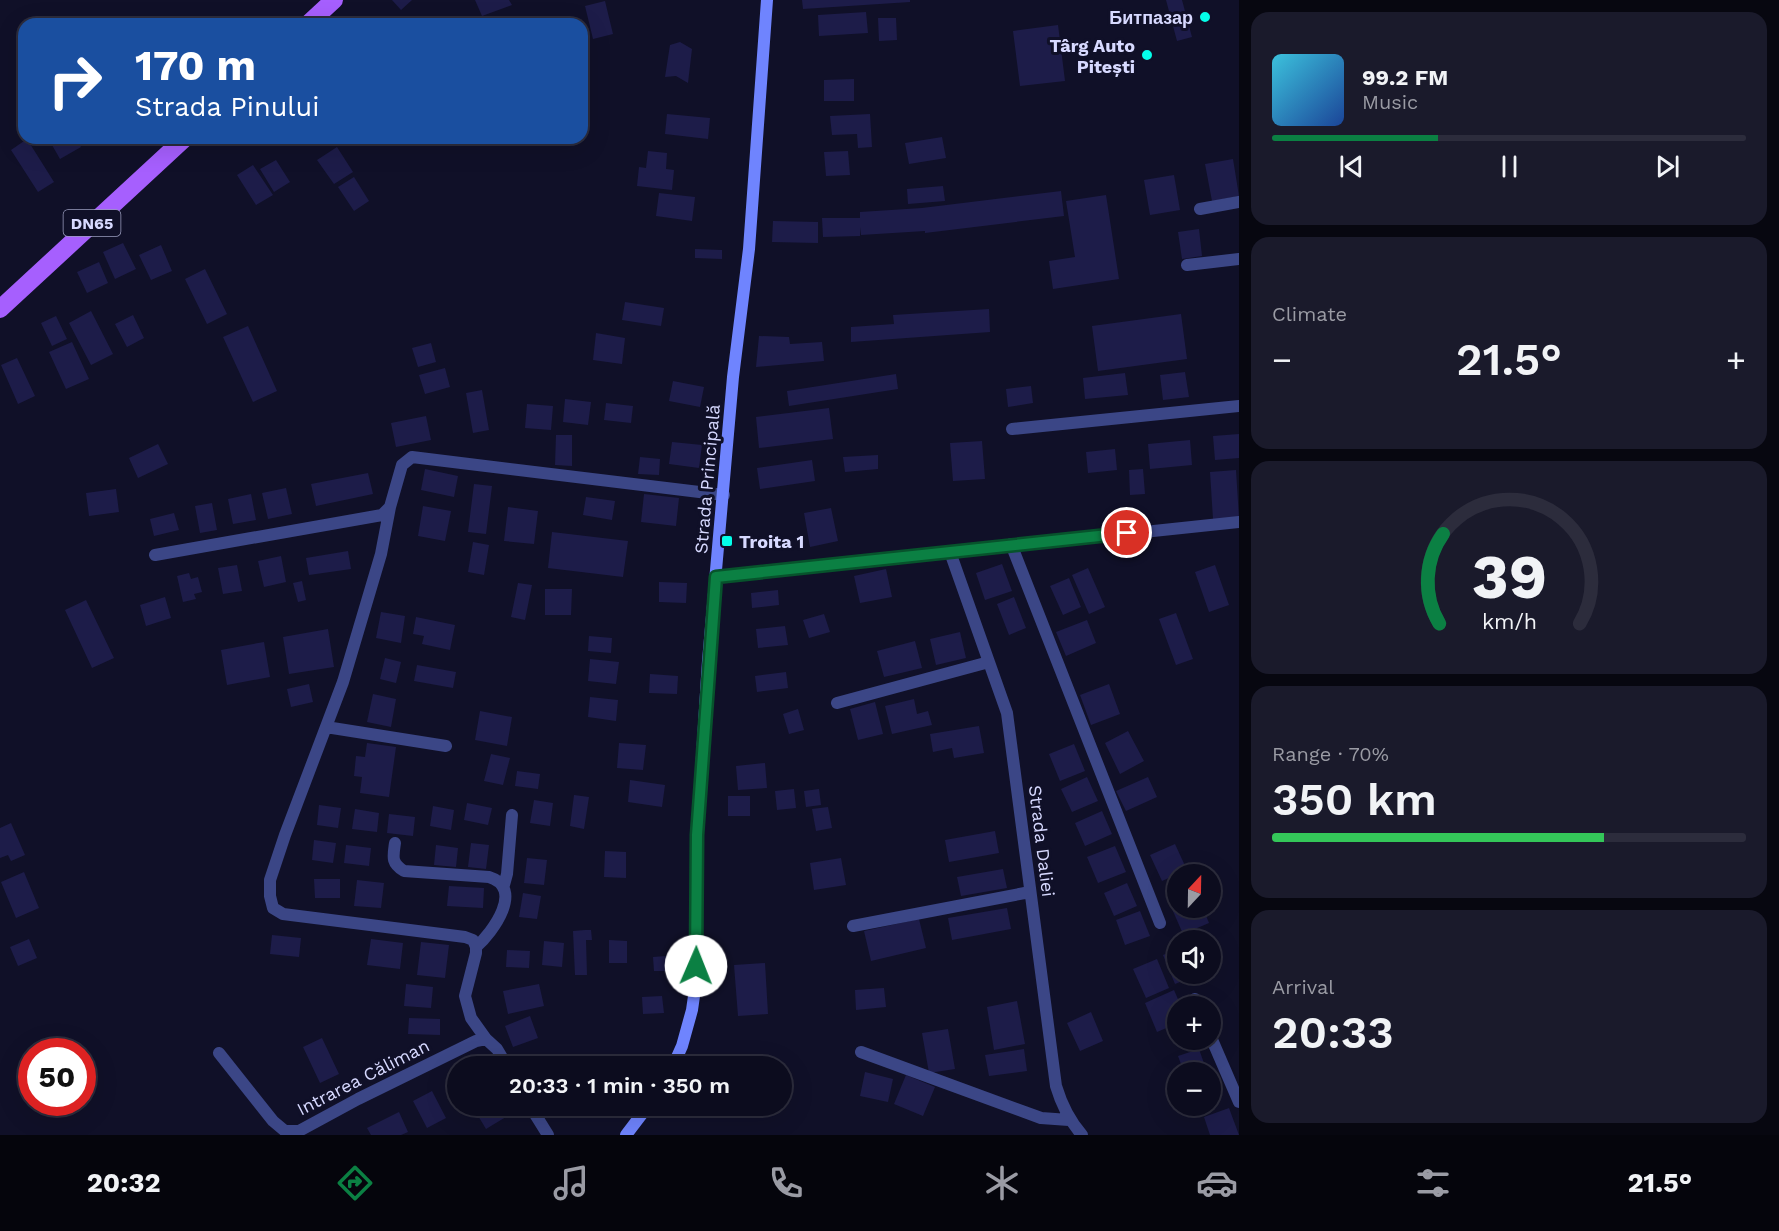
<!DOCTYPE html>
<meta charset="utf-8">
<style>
body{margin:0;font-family:"Work Sans",sans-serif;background:#1a1a2b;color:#f1f3f6;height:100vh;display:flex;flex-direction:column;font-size:22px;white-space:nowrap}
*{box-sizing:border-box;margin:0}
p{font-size:20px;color:#9a9ba4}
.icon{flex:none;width:33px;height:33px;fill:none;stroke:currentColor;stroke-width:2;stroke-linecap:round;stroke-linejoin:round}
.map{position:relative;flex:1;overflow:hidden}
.details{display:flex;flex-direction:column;gap:12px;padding:12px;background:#070710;width:540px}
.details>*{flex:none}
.top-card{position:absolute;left:18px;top:18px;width:570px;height:126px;border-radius:18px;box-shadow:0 6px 24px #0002,0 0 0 2px #2c2c3c;background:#1a4fa0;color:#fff;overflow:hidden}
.needle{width:39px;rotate:22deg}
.tools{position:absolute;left:1167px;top:864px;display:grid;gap:12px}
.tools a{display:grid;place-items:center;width:54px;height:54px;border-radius:50%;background:#0c0c1e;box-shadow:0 6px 24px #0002,0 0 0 2px #2c2c3c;font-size:30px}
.speed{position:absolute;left:18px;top:1038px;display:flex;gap:12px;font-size:30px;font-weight:700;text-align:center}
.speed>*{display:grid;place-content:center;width:78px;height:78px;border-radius:50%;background:#0c0c1e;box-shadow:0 6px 24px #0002,0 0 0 2px #2c2c3c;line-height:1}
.speed .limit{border:9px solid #d22;background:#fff;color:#111}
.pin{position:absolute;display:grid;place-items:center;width:51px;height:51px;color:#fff;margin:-26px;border:3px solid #fff;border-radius:50%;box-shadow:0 2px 6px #0007}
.me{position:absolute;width:66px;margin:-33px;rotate:1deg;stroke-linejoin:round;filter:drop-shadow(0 0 4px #0008)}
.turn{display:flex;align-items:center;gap:21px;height:126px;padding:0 18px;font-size:27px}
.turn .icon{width:78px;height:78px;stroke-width:2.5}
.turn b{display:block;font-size:42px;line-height:51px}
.big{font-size:45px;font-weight:600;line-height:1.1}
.details .tile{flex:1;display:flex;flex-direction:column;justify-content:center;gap:9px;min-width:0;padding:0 21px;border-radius:18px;background:#1a1a2b}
.details .dial{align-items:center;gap:0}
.dial svg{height:156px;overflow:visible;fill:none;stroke:#2c2c3c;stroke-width:7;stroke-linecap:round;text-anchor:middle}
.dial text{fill:#f1f3f6;stroke:none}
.song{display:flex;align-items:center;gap:18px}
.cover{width:72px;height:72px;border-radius:9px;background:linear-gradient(135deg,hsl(190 70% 55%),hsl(220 70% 35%))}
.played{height:6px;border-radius:3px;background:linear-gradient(90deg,#0b8043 35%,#2c2c3c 35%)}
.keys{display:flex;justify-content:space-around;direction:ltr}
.heat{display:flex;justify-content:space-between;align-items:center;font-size:33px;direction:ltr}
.charge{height:9px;border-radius:4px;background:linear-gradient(90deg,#34c759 70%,#2c2c3c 0)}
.trip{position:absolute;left:447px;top:1056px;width:345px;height:60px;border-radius:30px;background:#0c0c1e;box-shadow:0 6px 24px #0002,0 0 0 2px #2c2c3c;font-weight:600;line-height:60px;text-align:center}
.dock{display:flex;height:96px;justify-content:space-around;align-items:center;background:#05050c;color:#9a9ba4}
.dock .icon{width:42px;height:42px}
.dock .current{color:#0b8043}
.dock b{font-size:27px;color:#f1f3f6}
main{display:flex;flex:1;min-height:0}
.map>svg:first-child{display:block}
.building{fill:#1d1c49}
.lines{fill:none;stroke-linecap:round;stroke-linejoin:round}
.street{stroke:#3b4686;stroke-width:12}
.secondary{stroke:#6f84fe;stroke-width:12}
.primary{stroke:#a65ffe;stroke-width:18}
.route-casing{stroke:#07532c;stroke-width:15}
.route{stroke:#0b8043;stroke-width:10}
.poi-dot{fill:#04feea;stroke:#101028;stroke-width:2}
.labels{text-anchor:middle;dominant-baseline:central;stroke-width:6;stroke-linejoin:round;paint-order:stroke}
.shield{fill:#101028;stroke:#9b9dbe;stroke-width:1.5}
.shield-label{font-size:16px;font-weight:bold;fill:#d7d9ff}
.poi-label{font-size:18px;font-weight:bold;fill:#d7d9ff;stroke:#101028;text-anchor:end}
.street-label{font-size:18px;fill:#d7d9ff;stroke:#101028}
</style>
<main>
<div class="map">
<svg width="1239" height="1135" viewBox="0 0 1239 1135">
<rect width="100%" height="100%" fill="#101028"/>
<path class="building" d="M392,0H412L401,10Z
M475,0H509L512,5L482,16Z
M802,0H910V2L803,9Z
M1166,0H1182L1192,37L1177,41Z
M605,1L613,34L593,39L585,6Z
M866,12L868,33L819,36L818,15Z
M878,18H896L897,40L879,41Z
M1058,25L1065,81L1020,86L1013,31Z
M680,42L692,49L688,83L676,76L665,77L670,45Z
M854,79V101H824V80Z
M667,114L710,118L708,139L665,134Z
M870,114L872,147L858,148L857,134L832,135L830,116Z
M942,137L946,158L909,164L905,143Z
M48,138H75L81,147L60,159Z
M27,139L54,182L38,192L11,150Z
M337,147L353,172L334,184L317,160Z
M648,151L667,153L666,169L674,170L672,190L637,186L639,167L646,168Z
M848,151L850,175L826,176L824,152Z
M1233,159L1239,196L1212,201L1205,164Z
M276,160L290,182L274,192L260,169Z
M253,165L273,195L256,205L237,175Z
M1174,175L1180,210L1150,215L1144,180Z
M354,177L369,201L354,211L338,187Z
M943,186L945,201L908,204L907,189Z
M1061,191L1064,216L925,233V231L861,235L860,227V236L823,237L822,218H860V212L922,208Z
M659,193L695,197L692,221L656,216Z
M1106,195L1119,279L1053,289L1049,261L1075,257L1066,201Z
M773,221L818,222V243L772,242Z
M1199,229L1202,256L1182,259L1178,232Z
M123,243L136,269L115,279L103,252Z
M161,245L172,271L151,280L139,255Z
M695,249L722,250V259L695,258Z
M99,262L108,283L87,293L77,272Z
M205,269L227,314L207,324L185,279Z
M625,302L664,308L661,326L622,320Z
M989,309L990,332L851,342V327L894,324L893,315Z
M91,311L113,354L91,365L69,323Z
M1181,314L1187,359L1098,371L1092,326Z
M133,315L144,338L127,347L115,324Z
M56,316L67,339L52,346L41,323Z
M248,326L277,391L253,402L223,337Z
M596,333L625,338L622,364L593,360Z
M759,336L789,337L790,344L822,342L824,361L756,367Z
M72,342L89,379L66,389L49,352Z
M431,343L436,362L418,367L412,348Z
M17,358L35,396L18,404L1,365Z
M445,368L450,387L425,394L419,375Z
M1185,372L1189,397L1163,400L1160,375Z
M1125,373L1128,395L1085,399L1083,378Z
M896,374L898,389L789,406L787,391Z
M673,381L704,387L700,407L669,401Z
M1031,386L1033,403L1008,407L1006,389Z
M482,390L489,430L473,433L466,393Z
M565,399L591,402L588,425L563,422Z
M606,403L633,406L631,423L604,420Z
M527,404L553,406L551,430L525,428Z
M829,408L833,439L759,448L756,417Z
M426,416L431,440L396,447L391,423Z
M1239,434V458L1215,460L1213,436Z
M556,435H572V466L555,465Z
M1190,440L1192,465L1150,469L1148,444Z
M982,441L985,479L953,481L950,443Z
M672,442L702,445L699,468L669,464Z
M158,444L168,464L138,478L129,458Z
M1115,449L1117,470L1088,473L1086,452Z
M878,455V469L845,472L843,457Z
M640,457L660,459L659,475L638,474Z
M812,460L815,481L760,489L757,468Z
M425,469L458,476L454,497L421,490Z
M1143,469L1145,494L1130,495L1129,470Z
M1236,470L1239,518L1213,519L1210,472Z
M368,473L373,494L316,506L311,484Z
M474,484L492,486L486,534L468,532Z
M286,488L292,514L268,519L262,493Z
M116,489L119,512L89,516L86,493Z
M251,494L256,520L233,524L228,499Z
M644,494L679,498L676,526L641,522Z
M586,497L615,501L612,520L583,515Z
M212,503L217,530L200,533L195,506Z
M423,506L451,511L445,541L418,536Z
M508,507L538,511L534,544L504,541Z
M831,508L838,541L810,547L804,513Z
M174,513L179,530L154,536L150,519Z
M552,532L628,541L623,577L548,568Z
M473,542L489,545L484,575L468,572Z
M348,551L351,569L309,575L306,558Z
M281,556L286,582L264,587L258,561Z
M1002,564L1012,591L985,600L976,573Z
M237,565L242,591L223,594L218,568Z
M1215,565L1229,605L1209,612L1195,572Z
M1088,568L1105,607L1089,614L1072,575Z
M886,569L892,597L860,603L854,576Z
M189,573L191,579L198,577L202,592L194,594L196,599L183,602L177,576Z
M1069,578L1081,607L1063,615L1050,586Z
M302,581L306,600L298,602L293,583Z
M659,582L687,583L686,603L659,602Z
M518,583L532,585L525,620L511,617Z
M545,589H572L571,615H545Z
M778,590L779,605L752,608L751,593Z
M165,597L171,618L146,626L140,605Z
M1014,597L1026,628L1009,635L997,604Z
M86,600L114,658L92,668L65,610Z
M381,612L405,616L401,643L376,638Z
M1176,613L1193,659L1176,665L1159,619Z
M824,614L830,632L809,638L803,620Z
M416,617L455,625L450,650L422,644L424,636L413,634Z
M1087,620L1096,643L1066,656L1056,632Z
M785,626L788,645L758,648L756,629Z
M328,629L334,667L289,674L283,637Z
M960,632L966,658L936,665L930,639Z
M589,636L612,638L611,653L588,651Z
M915,641L922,668L884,677L877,651Z
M264,642L270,677L227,685L221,650Z
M385,658L401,662L396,683L380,679Z
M590,659L619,662L616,684L588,681Z
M417,665L456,672L453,688L414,681Z
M786,672L788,688L757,692L755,676Z
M650,674L678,676L677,694L649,693Z
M309,684L313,702L291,707L287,689Z
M1109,684L1120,714L1091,725L1080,695Z
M373,694L396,699L391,727L367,722Z
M590,697L618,700L616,721L588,717Z
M914,699L917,714L928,711L932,725L892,734L885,706Z
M875,702L883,734L858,740L850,709Z
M798,709L804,730L789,734L783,714Z
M480,711L512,717L507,746L475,740Z
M979,726L984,753L954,758L952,748L933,752L930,734Z
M1128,731L1144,761L1120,774L1105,743Z
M367,743L396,747L389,797L360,793L362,777L354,776L356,756L365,757Z
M619,743L646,745L643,770L617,768Z
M1074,744L1085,771L1060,781L1049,754Z
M491,754L510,758L503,785L484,781Z
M765,763L767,788L738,790L736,766Z
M517,771L540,774L538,789L515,786Z
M1087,777L1098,801L1072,812L1061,789Z
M1148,777L1157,797L1126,811L1116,791Z
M630,780L665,785L662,807L628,802Z
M794,789L796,808L777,810L775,791Z
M819,789L821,805L806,807L804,791Z
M574,795L589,797L584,829L570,826Z
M728,796H750V816H728Z
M534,800L553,803L550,826L530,823Z
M467,803L492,808L488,825L464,820Z
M319,805L341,808L338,828L317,825Z
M433,806L454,810L451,830L430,826Z
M828,807L832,828L816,831L812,809Z
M355,809L379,813L377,832L352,829Z
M1102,811L1112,834L1085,846L1075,823Z
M389,814L415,817L413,836L387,833Z
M11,823L25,855L11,861L8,855L0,858V828Z
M995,831L999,853L949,862L945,840Z
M314,840L336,843L333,863L312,860Z
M471,843L489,845L486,869L468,867Z
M1175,844L1187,870L1162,881L1150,855Z
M346,845L371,848L369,866L344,863Z
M436,845L458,848L456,867L434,865Z
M1115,846L1126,872L1098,883L1087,857Z
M605,851L626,852V878L604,877Z
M527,858L547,860L544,885L524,883Z
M841,858L846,885L814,890L810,863Z
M1003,869L1007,888L961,896L957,877Z
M24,872L39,908L16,918L1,882Z
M314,879H340V898H315Z
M357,880L384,883L381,908L354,906Z
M1127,883L1137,906L1114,916L1104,893Z
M449,886L484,888L483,908L447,906Z
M523,893L541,896L537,919L519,917Z
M1178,899V908H1203L1209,923L1183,934L1169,902Z
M1007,908L1011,929L952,940L948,918Z
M1140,911L1150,936L1125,945L1116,920Z
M919,919L926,948L871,961L864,931Z
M585,930H591L592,940H586L587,975H575L573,931Z
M272,935L301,938L299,957L270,954Z
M29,939L37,958L18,966L10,947Z
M371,939L403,943L400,969L367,965Z
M609,940L627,941V963H609Z
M544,941L564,943L562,967L542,965Z
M421,942L449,945L445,978L417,975Z
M1178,949V974H1200L1175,984L1163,955Z
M507,950L530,951L529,968L506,967Z
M666,956L667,971H654L653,957Z
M1157,959L1169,988L1146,998L1133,969Z
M765,963L768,1014L738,1016L734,965Z
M406,984L433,987L431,1008L404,1006Z
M539,984L544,1006L508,1014L503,991Z
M884,988L886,1007L856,1010L855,990Z
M1174,990L1181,1006H1178V1023L1157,1032L1145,1003Z
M662,996L664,1013L643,1014L642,997Z
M1017,1001L1025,1044L994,1050L987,1007Z
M1091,1012L1103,1041L1080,1051L1067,1023Z
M530,1016L538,1038L513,1047L505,1026Z
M409,1018L440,1019V1035L408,1034Z
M948,1029L955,1069L929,1073L922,1033Z
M322,1038L339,1074L320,1083L303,1047Z
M1024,1049L1027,1071L989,1076L985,1055Z
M1199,1049L1207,1072H1184L1178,1056Z
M865,1072L893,1079L888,1102L860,1096Z
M906,1075L935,1087L923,1116L894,1104Z
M432,1091L446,1118L427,1128L413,1101Z
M492,1106H510L514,1112L486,1129L477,1114Z
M545,1106H565L550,1114Z
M1229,1108L1239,1135H1210L1204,1117Z
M399,1112L408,1132L401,1135H371L367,1128Z"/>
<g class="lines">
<path class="street" d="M1200,209L1239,202
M1187,265L1239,259
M1012,429L1239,406
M390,507L381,554L343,682L285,835L270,880V896L273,908L283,914L465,937L473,940L476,947V953L465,996L471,1018L486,1039L497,1049L507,1066
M1011,544L1160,923
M950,552L1007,713L1056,1086C1062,1106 1069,1120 1082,1135
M155,555L382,515L390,507L402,465L412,457L724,495
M716,577L1239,522
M837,703L989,662
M326,727L446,746
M395,843C393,857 391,863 404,871L489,877C525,888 493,932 476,947
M504,885L507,874L512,815
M853,926L1030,892
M1195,999L1198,1006
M1210,1035L1239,1102
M861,1052L1041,1118L1069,1120
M219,1053L273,1121L285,1131H299L358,1099L476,1041L486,1039
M530,1106L548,1135"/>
<path class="secondary" d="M673,1066L682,1046L692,1010L696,982L697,835L708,661L733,377L749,249L767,0
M626,1135L648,1106"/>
<path class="primary" d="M308,24L334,0
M0,309L185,138"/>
</g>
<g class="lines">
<defs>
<path id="route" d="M696,966L697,835L716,577L1127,533"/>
</defs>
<use href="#route" class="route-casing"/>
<use href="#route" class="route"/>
</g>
<g class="poi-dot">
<circle cx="1205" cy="17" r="6"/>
<circle cx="1147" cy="55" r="6"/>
<rect x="721" y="535" width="12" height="12" rx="3"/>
</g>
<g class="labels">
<rect class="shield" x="63.5" y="210" width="57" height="26" rx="4.5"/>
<g class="shield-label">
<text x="92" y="223">DN65</text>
</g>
<g class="poi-label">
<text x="1193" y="17">Битпазар</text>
<text x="1135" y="45">Târg Auto<tspan x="1135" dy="21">Pitești</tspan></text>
<text x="739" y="541" text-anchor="start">Troita 1</text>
</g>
<g class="street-label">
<text transform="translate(707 479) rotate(-85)">Strada Principală</text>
<text transform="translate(1042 841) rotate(83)">Strada Daliei</text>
<text transform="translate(363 1077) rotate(-27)">Intrarea Căliman</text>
</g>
</g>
</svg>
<div class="tools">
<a><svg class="needle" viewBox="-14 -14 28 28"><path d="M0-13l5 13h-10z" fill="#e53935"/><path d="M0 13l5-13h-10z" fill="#9a9ba4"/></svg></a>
<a><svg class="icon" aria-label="sound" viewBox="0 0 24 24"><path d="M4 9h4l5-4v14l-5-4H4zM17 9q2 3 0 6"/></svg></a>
<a>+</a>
<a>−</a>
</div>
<div class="speed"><div class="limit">50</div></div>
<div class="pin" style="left:1127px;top:533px;background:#d93025"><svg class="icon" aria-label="arrive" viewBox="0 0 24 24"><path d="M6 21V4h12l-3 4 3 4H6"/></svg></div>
<svg class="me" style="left:696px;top:966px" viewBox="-20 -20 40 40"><circle r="19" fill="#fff"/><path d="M0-13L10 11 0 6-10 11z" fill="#0b8043"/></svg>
<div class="trip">20:33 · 1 min · 350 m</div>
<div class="top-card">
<div class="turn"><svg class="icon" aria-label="right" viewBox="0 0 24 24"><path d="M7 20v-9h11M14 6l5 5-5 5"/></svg><div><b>170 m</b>Strada Pinului</div></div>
</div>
</div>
<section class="details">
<div class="tile">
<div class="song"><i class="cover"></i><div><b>99.2 FM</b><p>Music</p></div></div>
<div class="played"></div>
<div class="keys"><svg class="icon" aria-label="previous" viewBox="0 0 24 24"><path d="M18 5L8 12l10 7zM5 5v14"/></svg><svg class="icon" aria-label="pause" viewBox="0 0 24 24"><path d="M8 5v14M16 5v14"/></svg><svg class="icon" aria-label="next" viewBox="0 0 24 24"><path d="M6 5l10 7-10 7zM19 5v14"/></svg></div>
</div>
<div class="tile"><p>Climate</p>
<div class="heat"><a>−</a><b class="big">21.5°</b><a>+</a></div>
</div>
<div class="tile dial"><svg viewBox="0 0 100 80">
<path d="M14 69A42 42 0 1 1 86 69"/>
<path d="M14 69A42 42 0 0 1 16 23" stroke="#0b8043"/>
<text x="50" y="56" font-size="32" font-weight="700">39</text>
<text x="50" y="72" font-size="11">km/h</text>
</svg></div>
<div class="tile"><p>Range · 70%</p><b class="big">350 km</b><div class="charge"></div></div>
<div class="tile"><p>Arrival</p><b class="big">20:33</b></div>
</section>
</main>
<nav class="dock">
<b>20:32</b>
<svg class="icon current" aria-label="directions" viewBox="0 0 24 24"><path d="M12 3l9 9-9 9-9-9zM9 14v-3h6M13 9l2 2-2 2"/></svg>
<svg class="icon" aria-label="music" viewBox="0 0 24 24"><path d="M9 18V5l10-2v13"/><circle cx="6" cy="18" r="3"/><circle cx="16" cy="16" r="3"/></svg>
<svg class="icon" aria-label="phone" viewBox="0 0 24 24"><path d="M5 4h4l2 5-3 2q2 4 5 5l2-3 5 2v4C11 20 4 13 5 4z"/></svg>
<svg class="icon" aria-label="climate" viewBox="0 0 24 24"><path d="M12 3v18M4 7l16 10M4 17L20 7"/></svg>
<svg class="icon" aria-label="car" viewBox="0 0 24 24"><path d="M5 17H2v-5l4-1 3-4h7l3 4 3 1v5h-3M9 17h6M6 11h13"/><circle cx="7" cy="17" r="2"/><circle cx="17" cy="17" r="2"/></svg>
<svg class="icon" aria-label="filters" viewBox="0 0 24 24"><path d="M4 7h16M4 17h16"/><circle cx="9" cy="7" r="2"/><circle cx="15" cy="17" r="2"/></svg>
<b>21.5°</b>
</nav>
